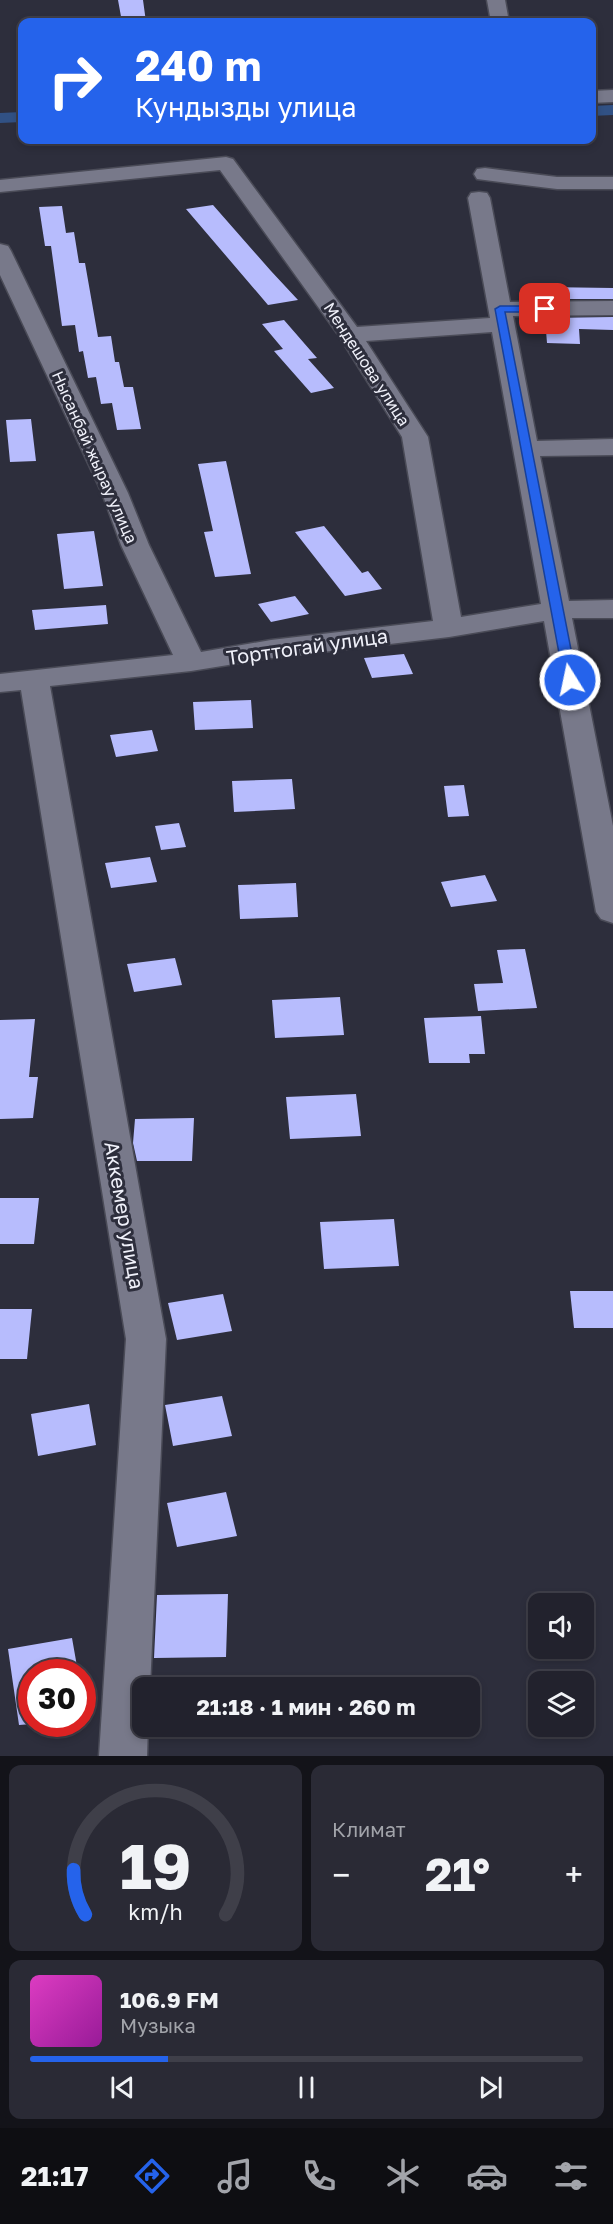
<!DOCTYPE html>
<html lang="ru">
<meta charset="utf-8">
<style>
body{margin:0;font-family:"Golos Text",sans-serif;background:#2a2a35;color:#f1f3f6;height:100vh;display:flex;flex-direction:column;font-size:22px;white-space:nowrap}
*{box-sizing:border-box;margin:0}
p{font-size:20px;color:#a2a4aa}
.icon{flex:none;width:33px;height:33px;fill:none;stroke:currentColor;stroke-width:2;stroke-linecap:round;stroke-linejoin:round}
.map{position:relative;height:1756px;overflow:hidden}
.panel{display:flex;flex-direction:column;gap:9px;padding:9px;background:#131319;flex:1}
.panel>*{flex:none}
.hud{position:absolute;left:18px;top:18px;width:578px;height:126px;border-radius:12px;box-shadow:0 3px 9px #0003,0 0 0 2px #3f3f49;background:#2563eb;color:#fff;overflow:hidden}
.controls{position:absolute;left:528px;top:1593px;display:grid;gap:12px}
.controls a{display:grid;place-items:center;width:66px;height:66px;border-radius:12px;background:#22222d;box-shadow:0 3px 9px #0003,0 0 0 2px #3f3f49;font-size:30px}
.speed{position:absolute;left:18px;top:1659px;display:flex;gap:12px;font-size:30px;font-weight:700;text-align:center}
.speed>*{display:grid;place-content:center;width:78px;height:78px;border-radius:50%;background:#22222d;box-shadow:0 3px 9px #0003,0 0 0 2px #3f3f49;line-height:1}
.speed .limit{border:9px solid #d22;background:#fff;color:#111}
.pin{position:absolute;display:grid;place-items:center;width:51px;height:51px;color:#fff;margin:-26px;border-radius:12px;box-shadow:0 3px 9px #0006}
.me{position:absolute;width:66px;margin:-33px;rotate:350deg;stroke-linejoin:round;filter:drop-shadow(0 0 4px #0008)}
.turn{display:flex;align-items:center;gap:21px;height:126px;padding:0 18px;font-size:27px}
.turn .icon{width:78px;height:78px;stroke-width:2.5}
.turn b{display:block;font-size:42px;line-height:51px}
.big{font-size:45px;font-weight:700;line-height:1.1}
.panel .tile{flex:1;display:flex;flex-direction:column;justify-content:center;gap:9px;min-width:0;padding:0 21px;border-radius:12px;background:#2a2a35}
.panel .dial{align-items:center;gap:0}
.dial svg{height:156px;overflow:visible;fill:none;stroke:#3f3f49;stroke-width:7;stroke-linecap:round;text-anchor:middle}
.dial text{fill:#f1f3f6;stroke:none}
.song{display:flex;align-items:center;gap:18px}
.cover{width:72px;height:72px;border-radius:9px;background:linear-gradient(135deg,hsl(310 70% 55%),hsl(300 70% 35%))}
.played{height:6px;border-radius:3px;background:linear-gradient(90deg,#2563eb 25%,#3f3f49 25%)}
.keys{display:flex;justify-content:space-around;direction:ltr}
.heat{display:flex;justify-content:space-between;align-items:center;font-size:33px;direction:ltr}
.panel .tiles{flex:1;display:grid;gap:9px;grid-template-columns:1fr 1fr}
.tile:last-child{grid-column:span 2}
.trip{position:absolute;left:132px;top:1677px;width:348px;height:60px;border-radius:12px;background:#22222d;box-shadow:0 3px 9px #0003,0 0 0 2px #3f3f49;font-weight:700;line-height:60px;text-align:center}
.menu{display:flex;height:96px;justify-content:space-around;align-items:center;background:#0e0e12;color:#a2a4aa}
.menu .icon{width:42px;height:42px}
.menu .on{color:#2563eb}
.menu b{font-size:27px;color:#f1f3f6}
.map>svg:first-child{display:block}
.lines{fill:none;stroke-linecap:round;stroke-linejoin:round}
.canal{fill:#315184;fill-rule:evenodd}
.building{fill:#b7bcfd}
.minor-casing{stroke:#4a4b57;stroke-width:3}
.minor{fill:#78798a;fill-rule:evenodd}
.route{fill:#2563eb;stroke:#184099;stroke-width:1.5}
.labels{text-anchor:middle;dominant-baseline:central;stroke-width:6;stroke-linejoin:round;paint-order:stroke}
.far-street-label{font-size:16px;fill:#f0f1fa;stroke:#2d2e3c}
.street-label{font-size:20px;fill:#f0f1fa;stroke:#2d2e3c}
</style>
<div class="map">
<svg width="613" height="1756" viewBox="0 0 613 1756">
<rect width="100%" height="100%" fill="#2d2e3c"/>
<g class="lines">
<path class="canal" d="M613,105V115L591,116V106Z
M22,112V122L0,123V113Z"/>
</g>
<path class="building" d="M118,0H143L146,22H122Z
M213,205L271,271L298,300L268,305L186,209Z
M62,206L66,233L74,232L79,263H85L98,337L111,336L115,362H119L124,387H133L141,429L117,430L112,403L101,404L96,377L88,378L83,351L79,352L75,325L62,326L51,246H45L39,207Z
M543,287L613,288V299H544Z
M613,317V330L579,329L580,344L547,343L545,318Z
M284,320L317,358L308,359L334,388L311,393L274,351L283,349L262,324Z
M31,419L36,461L10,462L6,420Z
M226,461L251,574L215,577L204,532L213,531L198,464Z
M324,526L362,573L368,571L382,589L345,596L295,532Z
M94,531L103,586L64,589L57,534Z
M295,596L309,614L271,622L258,604Z
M106,605L108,624L35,630L32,610Z
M404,654L413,674L372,678L364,658Z
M251,700L253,728L195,730L193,702Z
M152,730L158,751L116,757L110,735Z
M292,779L295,809L234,812L232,781Z
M464,785L469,816L448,817L444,786Z
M179,823L186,847L161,850L155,826Z
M150,857L157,882L111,888L105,863Z
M485,875L497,901L451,907L441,882Z
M296,883L298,917L240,919L238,885Z
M525,949L537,1008L478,1011L474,984L503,983L497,950Z
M175,958L182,985L134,992L127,964Z
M340,997L344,1035L275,1038L272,1000Z
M481,1016L485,1054H469L470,1063H429L424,1018Z
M35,1019L29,1077H38L33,1118L0,1119V1020Z
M356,1094L361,1136L290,1139L286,1097Z
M194,1118L192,1161H137L133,1143L135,1119Z
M0,1198H39L34,1244H0Z
M394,1219L399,1266L324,1269L320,1222Z
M570,1291H613V1328H574Z
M223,1294L232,1331L177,1340L168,1303Z
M0,1309H32L27,1359H0Z
M222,1396L232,1436L173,1446L165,1405Z
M89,1404L96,1445L38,1456L31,1414Z
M226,1492L237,1536L177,1547L167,1503Z
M228,1594L226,1657L154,1658L157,1595Z
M72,1638L78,1672H32V1724L19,1725L8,1649Z"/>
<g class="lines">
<defs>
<path id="minor" d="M487,0H505L509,22H491Z
M613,90V102L591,103V91Z
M226,157L233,159L357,327L490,318L468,198L471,193L479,192L487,193L490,198L510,302L613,301V315L513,316L537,441L613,439V455L540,456L569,601L613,600V618H572L613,826V923L601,919L596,912L544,621L449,637L271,658L191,671L50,686L166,1339L150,1688H142V1726H148L147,1756H99L126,1339L21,690L0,692V674L173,655L121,545L102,493L0,275V244L8,246L11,251L128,493L149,545L201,652L271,640L433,621L402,437L339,336L220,170L0,192V180ZM492,332L541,604L461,617L428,437L366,341Z
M485,168L557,177H613V189H557L477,179L474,174L477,169Z"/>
</defs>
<use href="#minor" class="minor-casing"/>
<use href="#minor" class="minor"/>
</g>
<path class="route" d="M500,306H545L550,309L545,312H505L577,680L570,684L564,680L495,309Z"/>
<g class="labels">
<g class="far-street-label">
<text transform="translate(367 364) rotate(57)">Мендешова улица</text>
<text transform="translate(95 457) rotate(66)">Нысанбай жырау улица</text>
</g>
<g class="street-label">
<text transform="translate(307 646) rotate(-8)">Торттогай улица</text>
<text transform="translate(125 1215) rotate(80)">Аккемер улица</text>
</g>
</g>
</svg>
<div class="controls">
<a><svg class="icon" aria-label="sound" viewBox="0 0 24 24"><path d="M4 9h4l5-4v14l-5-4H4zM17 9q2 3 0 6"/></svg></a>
<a><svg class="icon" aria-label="layers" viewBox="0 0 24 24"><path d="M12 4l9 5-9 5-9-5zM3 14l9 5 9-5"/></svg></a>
</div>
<div class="speed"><div class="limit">30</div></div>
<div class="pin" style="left:545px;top:309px;background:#d93025"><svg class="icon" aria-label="arrive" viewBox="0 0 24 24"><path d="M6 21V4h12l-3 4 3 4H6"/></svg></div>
<svg class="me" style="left:570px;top:680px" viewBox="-20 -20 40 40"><circle r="17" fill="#2563eb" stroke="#fff" stroke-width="3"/><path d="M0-11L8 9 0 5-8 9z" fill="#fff"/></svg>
<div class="trip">21:18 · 1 мин · 260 m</div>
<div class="hud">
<div class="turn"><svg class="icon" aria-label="right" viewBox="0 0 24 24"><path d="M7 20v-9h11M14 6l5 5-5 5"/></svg><div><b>240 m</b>Кундызды улица</div></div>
</div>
</div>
<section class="panel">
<div class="tiles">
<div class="tile dial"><svg viewBox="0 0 100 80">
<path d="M14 69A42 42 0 1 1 86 69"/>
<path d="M14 69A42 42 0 0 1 8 46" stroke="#2563eb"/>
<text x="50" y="56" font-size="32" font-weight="700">19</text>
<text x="50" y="72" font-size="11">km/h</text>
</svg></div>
<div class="tile"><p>Климат</p>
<div class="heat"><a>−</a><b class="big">21°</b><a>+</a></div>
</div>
<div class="tile">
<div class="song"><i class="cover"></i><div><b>106.9 FM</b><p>Музыка</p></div></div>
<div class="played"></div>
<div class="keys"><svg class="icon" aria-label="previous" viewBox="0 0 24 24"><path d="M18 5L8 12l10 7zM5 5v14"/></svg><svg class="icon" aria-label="pause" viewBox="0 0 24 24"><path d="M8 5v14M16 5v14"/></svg><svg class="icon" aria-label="next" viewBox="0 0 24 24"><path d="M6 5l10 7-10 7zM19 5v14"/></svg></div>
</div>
</div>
</section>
<nav class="menu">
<b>21:17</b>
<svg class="icon on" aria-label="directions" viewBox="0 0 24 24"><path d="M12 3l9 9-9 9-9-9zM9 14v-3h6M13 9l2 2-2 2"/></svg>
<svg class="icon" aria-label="music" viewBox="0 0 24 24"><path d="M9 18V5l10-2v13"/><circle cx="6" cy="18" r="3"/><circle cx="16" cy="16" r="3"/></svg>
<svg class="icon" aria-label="phone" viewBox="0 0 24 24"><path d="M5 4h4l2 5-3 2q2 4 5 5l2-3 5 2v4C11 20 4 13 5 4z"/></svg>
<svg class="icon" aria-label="climate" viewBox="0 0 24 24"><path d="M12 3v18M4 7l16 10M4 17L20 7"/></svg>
<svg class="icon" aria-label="car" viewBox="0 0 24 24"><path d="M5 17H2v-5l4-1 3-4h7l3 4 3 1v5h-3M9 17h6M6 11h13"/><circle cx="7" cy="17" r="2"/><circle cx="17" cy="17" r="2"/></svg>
<svg class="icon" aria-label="filters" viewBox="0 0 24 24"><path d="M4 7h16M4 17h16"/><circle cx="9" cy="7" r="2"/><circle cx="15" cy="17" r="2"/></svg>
</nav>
